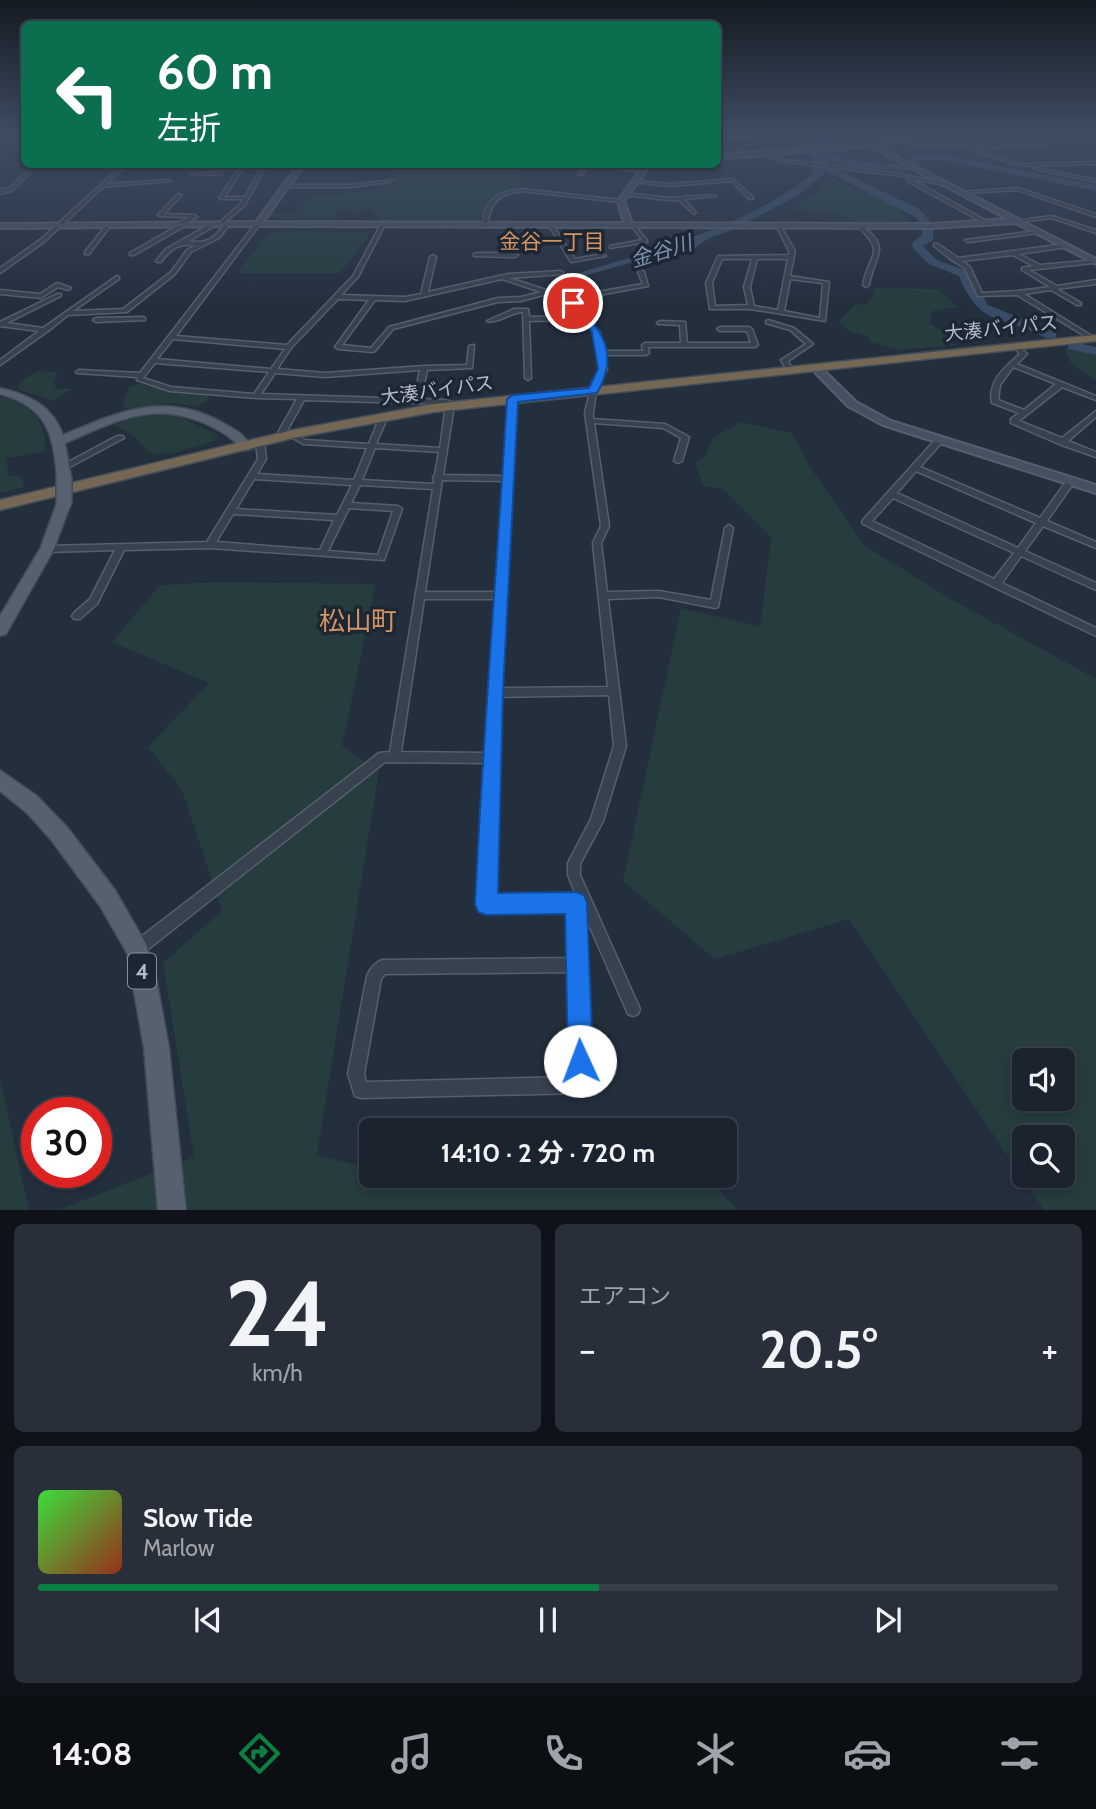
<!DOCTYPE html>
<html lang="ja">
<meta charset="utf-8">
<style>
body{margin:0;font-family:Cabin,"Noto Sans JP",sans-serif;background:#282f3a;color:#f1f3f6;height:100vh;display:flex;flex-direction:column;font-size:26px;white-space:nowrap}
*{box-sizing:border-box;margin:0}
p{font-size:23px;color:#a0a4aa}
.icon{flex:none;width:38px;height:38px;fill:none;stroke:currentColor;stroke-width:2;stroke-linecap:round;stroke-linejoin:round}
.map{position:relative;height:1210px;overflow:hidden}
.sheet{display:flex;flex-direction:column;gap:14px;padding:14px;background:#0f1319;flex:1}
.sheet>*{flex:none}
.guide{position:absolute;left:21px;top:21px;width:700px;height:147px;border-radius:10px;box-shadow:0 4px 10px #0003,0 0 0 2px #39404a;background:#0b6e4f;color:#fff;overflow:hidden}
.fabs{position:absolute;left:1012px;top:1048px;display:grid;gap:14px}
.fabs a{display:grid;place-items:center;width:63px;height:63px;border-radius:10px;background:#1b232e;box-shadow:0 4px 10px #0003,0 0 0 2px #39404a;font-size:35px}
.speed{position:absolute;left:21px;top:1097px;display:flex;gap:14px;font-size:35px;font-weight:700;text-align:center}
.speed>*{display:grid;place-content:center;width:91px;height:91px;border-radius:50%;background:#1b232e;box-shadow:0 4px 10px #0003,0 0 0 2px #39404a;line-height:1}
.speed .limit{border:10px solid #d22;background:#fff;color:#111}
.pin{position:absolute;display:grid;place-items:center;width:60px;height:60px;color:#fff;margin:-30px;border:4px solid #fff;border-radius:50%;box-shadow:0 2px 7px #0007}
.me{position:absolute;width:77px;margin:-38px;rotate:358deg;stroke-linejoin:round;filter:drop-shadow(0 0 5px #0008)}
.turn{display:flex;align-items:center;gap:24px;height:147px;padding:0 21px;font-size:32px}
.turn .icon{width:91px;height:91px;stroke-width:2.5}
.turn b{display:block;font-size:49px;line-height:60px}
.big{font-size:52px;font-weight:700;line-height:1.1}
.sheet .tile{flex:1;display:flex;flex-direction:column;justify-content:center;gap:10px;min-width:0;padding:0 24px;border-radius:10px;background:#282f3a}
.sheet .dial{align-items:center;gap:0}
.dial b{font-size:91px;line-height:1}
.song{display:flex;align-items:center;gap:21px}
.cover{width:84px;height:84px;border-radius:10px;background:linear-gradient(135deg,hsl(120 70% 55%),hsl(10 70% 35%))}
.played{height:7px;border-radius:4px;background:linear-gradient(90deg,#0b8043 55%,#39404a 55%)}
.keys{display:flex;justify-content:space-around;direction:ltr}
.heat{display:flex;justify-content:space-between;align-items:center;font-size:38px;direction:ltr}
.sheet .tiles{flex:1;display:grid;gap:14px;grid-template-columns:1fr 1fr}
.tile:last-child{grid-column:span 2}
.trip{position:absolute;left:359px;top:1118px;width:378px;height:70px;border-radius:10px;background:#1b232e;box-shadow:0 4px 10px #0003,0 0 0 2px #39404a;font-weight:700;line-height:70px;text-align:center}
.dock{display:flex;height:112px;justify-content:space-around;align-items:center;background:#0b0e12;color:#a0a4aa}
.dock .icon{width:49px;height:49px}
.dock .current{color:#0b8043}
.dock b{font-size:32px;color:#f1f3f6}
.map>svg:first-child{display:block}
.green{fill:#263c3f;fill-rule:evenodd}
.water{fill:#394c67}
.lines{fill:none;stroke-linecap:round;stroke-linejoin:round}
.river{fill:#394c67;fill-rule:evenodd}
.street-casing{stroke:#565f6c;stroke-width:3}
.secondary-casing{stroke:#565f6c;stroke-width:4}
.primary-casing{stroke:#414a57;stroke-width:3}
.highway-casing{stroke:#434c59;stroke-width:3}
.street{fill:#38414e;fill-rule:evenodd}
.secondary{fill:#465061;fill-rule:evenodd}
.primary{fill:#56606e;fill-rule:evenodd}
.highway{fill:#746855;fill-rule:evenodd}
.primary-bridge-casing{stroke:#414a57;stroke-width:18;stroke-linecap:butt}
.primary-bridge{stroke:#56606e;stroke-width:15}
.route{fill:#1a73e8;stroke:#114b97;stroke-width:2}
.labels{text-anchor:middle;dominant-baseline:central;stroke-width:7;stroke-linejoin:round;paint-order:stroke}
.far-street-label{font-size:19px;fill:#b4bcc9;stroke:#1d2633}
.far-neighbourhood-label{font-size:21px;fill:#d59563;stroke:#1d2633}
.far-water-label{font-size:21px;font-style:italic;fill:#7c92b1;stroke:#1d2633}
.shield{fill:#1d2633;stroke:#878f9c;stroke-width:2}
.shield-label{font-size:21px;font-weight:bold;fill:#b4bcc9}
.quarter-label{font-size:26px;fill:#d59563;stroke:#1d2633}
</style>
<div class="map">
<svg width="1096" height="1211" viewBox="0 0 1096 1211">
<rect width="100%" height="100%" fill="#242f3e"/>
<path class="green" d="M452,164L489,165L530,173L515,189L493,196L478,223H384L371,209L355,212L343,208L334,212L340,222L268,218L272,213H294L312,196L362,193L398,185L386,176C402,159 430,165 452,164Z
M832,178L897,206L909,222H853L834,214L791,209L819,193L828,179Z
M282,231L367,232L368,238L340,273H237L267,235Z
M873,288L938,289L958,307L932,311L929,323L944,332L955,345L900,350L871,342L868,337L847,330L838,321L856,304L865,305L875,293Z
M1087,345L1096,347V381L1071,363L1065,348Z
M39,371L56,372L58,376L54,382L56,389H73L52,401L18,389L20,381Z
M140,384L170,391L207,394L210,399L196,407L173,403L125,409L123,401L130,386Z
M0,396C31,406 45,417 46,451L7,458L8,475L20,477L25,487L0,493Z
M142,415L179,416L218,435L215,441L175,453L152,454L130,433L114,425Z
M740,422L792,433L808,464L865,546L949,598L1096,679V1210H1044L849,919L715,959L623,881L681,608L760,627L771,537L723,489L703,486L695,463L705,456L712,439ZM1024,1060H1062V1099H1024ZM1024,1138H1062V1176H1024Z
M219,582L376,584L342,746L379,771L317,1155L371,1169V1176H596L712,1182L737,1210L56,1211L194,1157L163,963L222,911L182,790L148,747L209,683L112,642L160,585Z
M0,1078L29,1210H0Z"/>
<path class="water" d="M813,134H828L825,150L853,164L828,158L835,171L825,172L799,195L732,230L709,238L691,251L658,255L566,281L562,278C649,251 739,231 813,174L810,142Z"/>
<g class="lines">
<path class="river" d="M817,147C844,164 877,162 911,166V155L940,154L1096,185V191L940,160H919V169L910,171L853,167L824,158L826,164L919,209C929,218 935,226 933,240L923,246L937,260L968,271L988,305L1056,332V338H1046C1004,314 981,330 959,276L929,264L912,247L913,242L922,235L921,224L915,217L819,168L813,150Z
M1073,342L1096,347V355L1068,349V343Z"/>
<defs>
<path id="street" d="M24,135V137L0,138V136Z
M895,140L991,147L1065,140L1067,141L991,149L894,142Z
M975,150L1021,164L1096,162V164L1021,166L975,152Z
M764,152L784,160L896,173L950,185L948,186L896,175L783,162L763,154Z
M123,164H128L106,184L169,180L171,181L103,187L44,242L0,273V268L40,240Z
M147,164H176L174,165Z
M196,164H203L195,167Z
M221,164H240L245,166L224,197H245L263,164H267L245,205L220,226L218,224L241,203L243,199H221L219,198L240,167L228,166L221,174L192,175L190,174L220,172L224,165Z
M1034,167L1096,180V182L1035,169Z
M27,172L31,173L11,191L0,194V192L3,191L0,190V188L8,189Z
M733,179L753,197V199H749L732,181L668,186L634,182L636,181L668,184Z
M907,179H911L992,224L988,225L907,181Z
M392,180L390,182L350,187H285L283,186L285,185H350Z
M1018,188L1096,214V217L1018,190L963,193L961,192Z
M521,189L621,200L623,201L621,202L521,191C498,194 490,203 487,226L483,227C482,201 497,192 521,189Z
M626,193L668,198L714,195L716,196L684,199L696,213L694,214L679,200H668L624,195Z
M178,194L182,195L164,214L195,215L197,217L184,224L185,226L134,255H130V253L177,226L176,224L189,217L160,216L158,215Z
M1052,216L1096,230V233L1052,218L1016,222L1014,221Z
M226,223L230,224L219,238L191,252L175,274L127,312L68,315L48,331L0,365V360L39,331L0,326V322L57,294H61V296L7,323L43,328L117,276L119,277V279L73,311L123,309L171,272L187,250L195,246C178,242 171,249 161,262H157L156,261L166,249L210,224H214V226L189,241C207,245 215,237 226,223Z
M256,223L260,224L176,336L287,345L353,276L380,226L382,225L384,226L358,277L341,295L405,297L421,294L430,257L433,255L436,257L428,292L508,274L561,271L563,272V274L509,278L568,297L643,284L638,272L641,270L644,272L648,286L572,300L600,333L604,351H643L642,345L645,343H681L680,325L658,324L657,323L660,321L685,322L687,343H751L747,331H720L717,329L720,327H749L752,329L758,345L755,347H648L649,353L646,355H605L607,369L596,391L593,413V419L665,424L689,437L682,461L678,463L674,461L681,438L663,428L594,423L609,526L601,543L607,592L659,591L711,600L725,528L729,525L733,528L718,607L715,608L659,597L608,599L626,746L603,821L580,864V875L640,1009L638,1014L633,1016L628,1014L583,911L589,1085L587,1091L581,1093L361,1098L355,1096L348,1074L367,976C370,969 375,963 382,960L571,958L569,910L486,911L481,909L479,904L486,763L385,762L142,954L137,956L132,954L130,949L132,944L379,753L390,752L433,489L360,485L351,503L398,506L402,509L384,560L210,548L124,550L97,604L80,619H74L72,616L74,613L90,599L115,550L47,552L43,549L47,546L207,542L258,459L256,443L260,441L264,443L266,459L257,474L354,480L367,448L303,444L290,436V432H296L305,440L369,444L380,416L384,414L388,416L376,444L440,448L445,412L444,404L304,400L283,438L279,440L275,438L297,399L256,398L170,391L137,380V377L77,373L76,372L79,370L140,373ZM502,279L541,292L521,297L498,298L389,327L371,348L342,345L375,300L405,301ZM547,294L566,300L580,316L529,317L528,309H514L487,321C498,324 511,312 523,312L525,378L528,380L531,378L529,321L583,320L594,333L601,369L590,391L585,413L601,526L593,543L608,687L500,688L505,598L508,595L505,592L517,399L513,397L509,399L504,476L443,475L453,412L451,402L447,400L421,399L427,370L472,368L474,345L469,346L467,365L424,366L325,373L277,369L291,348L338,299L369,300L335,347L338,349L373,352L375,351L393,329L498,302L521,301ZM173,339L285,349L271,369L157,359ZM155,363L269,372L254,394L171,387L143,378ZM420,370L414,399L261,394L275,373L325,377ZM375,448L439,452L435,475L433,477L434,479V484L362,480ZM254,479L352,485L337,515L236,509ZM442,480L504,481L496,592H425ZM349,508L393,511L378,555L328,551ZM233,514L334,520L320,550L216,542ZM424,599H495L486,753L401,752ZM609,695L614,746L591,819L568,863V875L577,897H493L497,761L499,758L497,755L499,697ZM571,972L573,1077L366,1082L364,1074L381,979L385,974Z
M107,224L111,225L89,254H85V252Z
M778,224L780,225L795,251L790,276L829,282L825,321L751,309H710L706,283L718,256L789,255V251L776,225ZM722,259H752L744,287L748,305L715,306L712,283ZM757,259H788L778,310L754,306L750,287ZM790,279L823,283L820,318L784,311Z
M634,225L647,240V242L610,248V246L642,240L632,226Z
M860,225C893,246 874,256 869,285L866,287L863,285C869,252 887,255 858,226Z
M552,226L554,227L575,259L603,254L606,256L571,262L550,227Z
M1037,231L1039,233L968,242L965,240Z
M934,244H938L958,258L1065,244L1068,246L1067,247L1019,254L1040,265L1095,260L1096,261L1093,263L1029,270L1057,286L1096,280V284L1057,289L1081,303V305H1077L1051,290L1024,294L1095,338L1090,339L1017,295L978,296L965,268L953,261L934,246ZM1013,255L1033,266L1022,268V270L1050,287L1018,291L982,293L970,267L962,261Z
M476,253H515L518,255L515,257L474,256V254Z
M57,283L71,288L68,290L58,287L41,298L0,294V290L40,294Z
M143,317L145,318V320L96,322L93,320L96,318Z
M768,320L794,328L813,344L788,361L792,369L791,370H787L781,360L806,344L790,330L766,323V321Z
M1016,344L1027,354L1017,364L1096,396V400L1062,387L1019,421L1062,438L1096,411V417L1068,441L1096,452V457L1059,444L1011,423V419L1019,413L992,403C987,382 1006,366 1020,354L1013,346ZM1013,367L1056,384L1024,410L998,400L1000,385Z
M117,436H123L124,438L66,469H60L59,467Z
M937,438H940L944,440L920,467L1040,518L1068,479H1074L1075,481L1047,521L1096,542V548L1043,526L1025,551L1096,583V590L1021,556L1002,583L1096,628V636L863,524L862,522L863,520ZM916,471L1036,523L1018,548L897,493ZM893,498L1014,553L994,579L872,521Z"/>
<path id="secondary" d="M910,134H921L879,145L905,161L1096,259V264L1016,223L932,228L258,226L0,228V224L256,222L299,164H305L263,222L624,223L618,201L639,172L600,164H616L646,171L624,201L632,223L932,224L1008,219L901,163L873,146L718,159V155L874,142Z
M583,164H589L583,174H579Z
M812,365H818L856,402L891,421L1096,485V493L883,425L848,406L812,369Z"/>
<path id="primary" d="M0,388C29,395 52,405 63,435C118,412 165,390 223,423C235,430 245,434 251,447L249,450H241C233,437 219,430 206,424C152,400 115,422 65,443L71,477L64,481L57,477C53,433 47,407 0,394Z
M64,499L71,503L54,549L6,634L0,636V616L40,549L57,503Z
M0,770L37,796L67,827L115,890L146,944L157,983L169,1048L186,1211H158L144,1048L127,953L100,906L52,841L27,813L0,791Z"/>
<path id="highway" d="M822,134L819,136L718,139V135Z
M1096,335V341L434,412L293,438L0,510V500L293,430L434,404Z"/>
</defs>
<use href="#street" class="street-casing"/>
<use href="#secondary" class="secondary-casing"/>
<use href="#primary" class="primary-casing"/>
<use href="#highway" class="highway-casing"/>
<use href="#street" class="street"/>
<use href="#secondary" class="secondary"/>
<use href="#primary" class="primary"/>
<use href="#highway" class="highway"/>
<defs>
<path id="primary-bridge" d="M64,477V503"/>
</defs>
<use href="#primary-bridge" class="primary-bridge-casing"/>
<use href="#primary-bridge" class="primary-bridge"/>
</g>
<linearGradient id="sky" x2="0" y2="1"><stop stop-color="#141a22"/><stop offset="0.44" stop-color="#3f4d63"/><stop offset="1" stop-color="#3f4d63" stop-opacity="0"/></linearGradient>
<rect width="1096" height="304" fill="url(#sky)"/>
<path class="route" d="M570,301H576C602,332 620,354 597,393L518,402L503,693L498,893L576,892L584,895L587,903L593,1061L589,1070L580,1074L571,1070L568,1061L565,914L486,915L478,912L475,904C483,735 497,567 507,399L513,395L589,388L598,369L592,333Z"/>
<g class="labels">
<g class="far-street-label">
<text transform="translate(1001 328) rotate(-6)">大湊バイパス</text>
<text transform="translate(437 390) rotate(-8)">大湊バイパス</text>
</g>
<g class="far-neighbourhood-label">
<text x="552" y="241">金谷一丁目</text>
</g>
<g class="far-water-label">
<text transform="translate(661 251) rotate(-17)">金谷川</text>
</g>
<rect class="shield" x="128" y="953.5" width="28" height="35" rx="5"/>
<g class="shield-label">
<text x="142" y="971">4</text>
</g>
<g class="quarter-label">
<text x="358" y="621">松山町</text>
</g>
</g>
</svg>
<div class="fabs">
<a><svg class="icon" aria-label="sound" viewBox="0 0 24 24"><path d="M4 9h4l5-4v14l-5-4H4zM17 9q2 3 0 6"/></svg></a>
<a><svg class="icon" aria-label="search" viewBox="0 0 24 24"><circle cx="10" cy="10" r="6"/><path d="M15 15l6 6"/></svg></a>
</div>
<div class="speed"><div class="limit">30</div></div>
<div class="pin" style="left:573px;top:303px;background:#d93025"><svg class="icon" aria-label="arrive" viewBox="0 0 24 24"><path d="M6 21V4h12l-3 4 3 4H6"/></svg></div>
<svg class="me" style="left:580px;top:1061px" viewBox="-20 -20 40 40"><circle r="19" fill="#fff"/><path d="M0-13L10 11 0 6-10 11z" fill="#1a73e8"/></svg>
<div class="trip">14:10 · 2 分 · 720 m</div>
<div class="guide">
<div class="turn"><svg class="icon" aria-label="left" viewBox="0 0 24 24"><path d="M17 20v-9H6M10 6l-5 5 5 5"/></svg><div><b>60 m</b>左折</div></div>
</div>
</div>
<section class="sheet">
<div class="tiles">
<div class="tile dial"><b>24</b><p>km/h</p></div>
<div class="tile"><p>エアコン</p>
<div class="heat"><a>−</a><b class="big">20.5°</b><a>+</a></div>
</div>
<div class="tile">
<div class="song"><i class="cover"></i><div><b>Slow Tide</b><p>Marlow</p></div></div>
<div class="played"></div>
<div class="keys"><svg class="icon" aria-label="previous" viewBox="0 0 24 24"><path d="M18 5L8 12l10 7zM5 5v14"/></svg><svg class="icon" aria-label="pause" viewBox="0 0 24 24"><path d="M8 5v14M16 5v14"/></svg><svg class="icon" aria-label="next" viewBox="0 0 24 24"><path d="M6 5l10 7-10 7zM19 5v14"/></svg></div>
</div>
</div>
</section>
<nav class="dock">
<b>14:08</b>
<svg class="icon current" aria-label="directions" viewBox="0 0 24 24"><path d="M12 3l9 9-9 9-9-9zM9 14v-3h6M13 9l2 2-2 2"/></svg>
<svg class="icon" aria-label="music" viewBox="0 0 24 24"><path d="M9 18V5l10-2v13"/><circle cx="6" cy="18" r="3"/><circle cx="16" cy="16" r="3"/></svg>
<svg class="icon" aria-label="phone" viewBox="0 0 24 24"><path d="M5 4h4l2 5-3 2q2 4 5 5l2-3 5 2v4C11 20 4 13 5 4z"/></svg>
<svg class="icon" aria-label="climate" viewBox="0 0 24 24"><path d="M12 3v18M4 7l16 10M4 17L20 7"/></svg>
<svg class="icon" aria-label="car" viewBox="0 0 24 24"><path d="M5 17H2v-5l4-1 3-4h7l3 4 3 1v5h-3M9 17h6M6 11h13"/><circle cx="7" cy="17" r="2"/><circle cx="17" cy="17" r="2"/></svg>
<svg class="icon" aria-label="filters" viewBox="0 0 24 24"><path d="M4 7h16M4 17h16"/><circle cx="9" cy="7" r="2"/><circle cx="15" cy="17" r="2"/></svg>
</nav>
